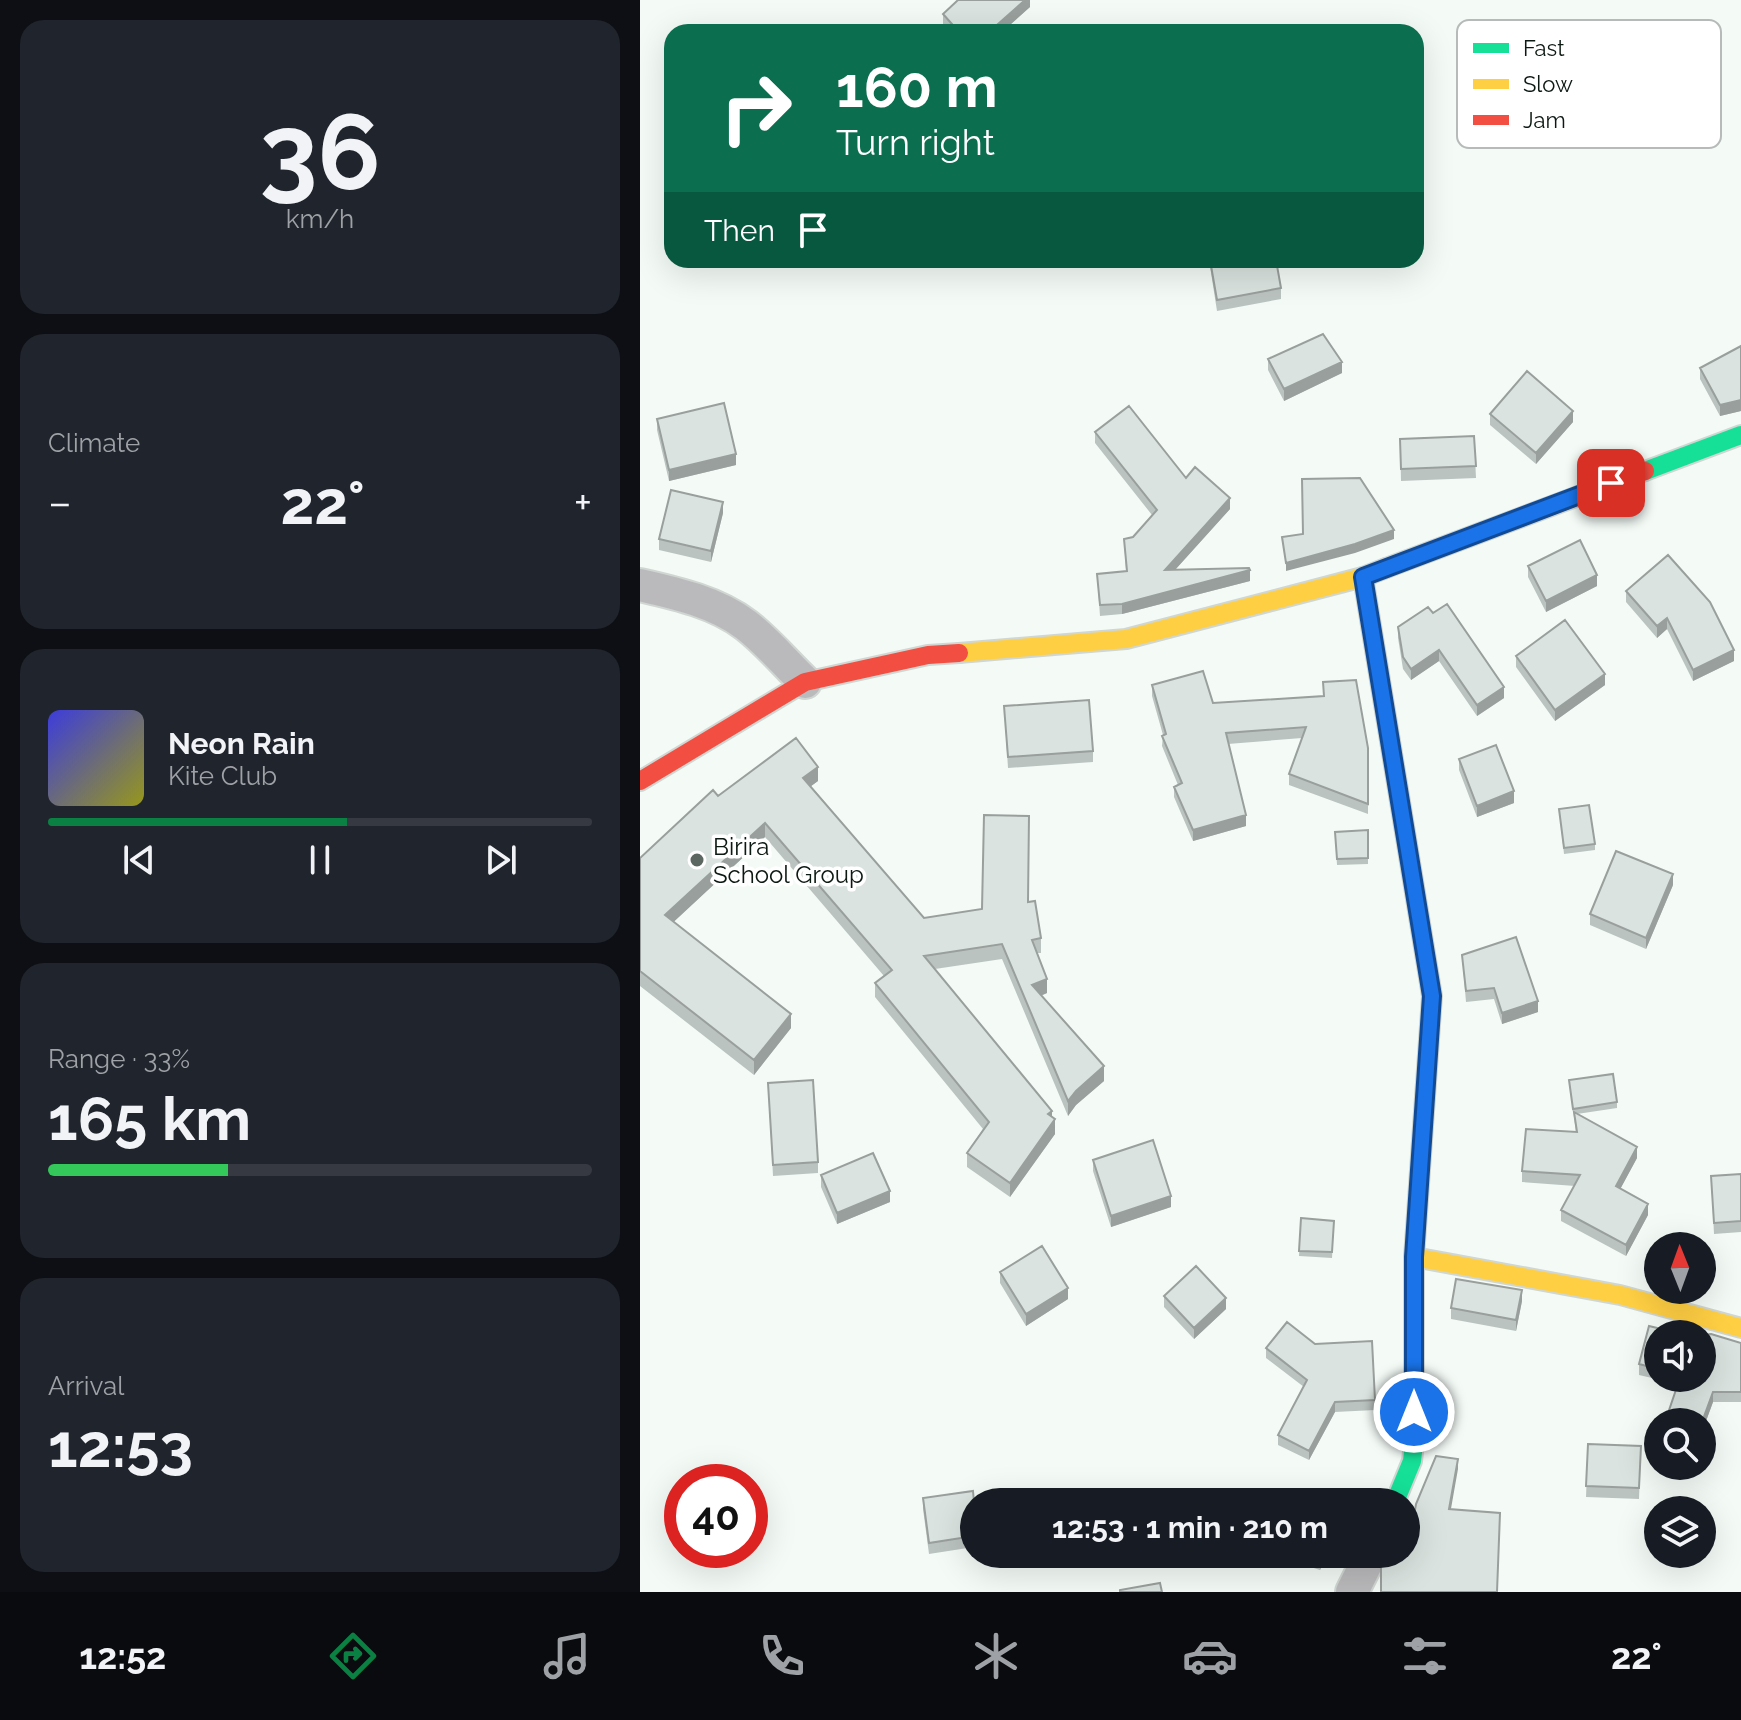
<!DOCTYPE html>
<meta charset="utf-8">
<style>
body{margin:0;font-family:Raleway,sans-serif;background:#20242c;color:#f1f3f6;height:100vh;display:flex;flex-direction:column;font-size:30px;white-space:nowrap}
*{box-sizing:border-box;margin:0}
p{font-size:26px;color:#9ea1a6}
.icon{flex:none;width:44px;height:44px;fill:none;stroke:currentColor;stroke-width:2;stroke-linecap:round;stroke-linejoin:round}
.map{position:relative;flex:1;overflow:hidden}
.drawer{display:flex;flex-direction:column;gap:20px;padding:20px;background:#0d0f14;width:640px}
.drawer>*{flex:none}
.guide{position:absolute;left:24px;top:24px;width:760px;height:244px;border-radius:24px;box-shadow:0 8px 32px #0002;background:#0b6e4f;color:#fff;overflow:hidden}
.needle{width:52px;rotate:359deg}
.fabs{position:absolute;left:1004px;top:1232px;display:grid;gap:16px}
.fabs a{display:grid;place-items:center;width:72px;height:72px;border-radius:50%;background:#171b24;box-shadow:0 8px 32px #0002;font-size:40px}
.speed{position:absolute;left:24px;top:1464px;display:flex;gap:16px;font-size:40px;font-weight:700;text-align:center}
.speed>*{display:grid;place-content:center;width:104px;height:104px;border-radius:50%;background:#171b24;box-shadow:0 8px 32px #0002;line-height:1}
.speed .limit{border:12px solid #d22;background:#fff;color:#111}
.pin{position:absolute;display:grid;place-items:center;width:68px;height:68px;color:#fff;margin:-34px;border-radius:16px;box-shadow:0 4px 12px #0006}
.me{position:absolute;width:88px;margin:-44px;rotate:0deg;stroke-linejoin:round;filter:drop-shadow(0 0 6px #0008)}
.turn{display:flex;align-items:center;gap:28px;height:168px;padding:0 40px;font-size:36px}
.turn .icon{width:104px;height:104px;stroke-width:2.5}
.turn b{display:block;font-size:56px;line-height:68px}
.then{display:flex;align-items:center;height:76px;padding:0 40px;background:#0003;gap:16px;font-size:30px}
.big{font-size:60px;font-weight:700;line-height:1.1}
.drawer .card{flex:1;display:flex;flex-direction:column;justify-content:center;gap:12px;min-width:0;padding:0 28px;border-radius:24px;background:#20242c}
.drawer .dial{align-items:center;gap:0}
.dial b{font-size:104px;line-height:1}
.song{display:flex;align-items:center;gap:24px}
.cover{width:96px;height:96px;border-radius:12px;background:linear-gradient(135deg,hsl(240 70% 55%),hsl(60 70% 35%))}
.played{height:8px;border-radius:4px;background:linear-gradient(90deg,#0b8043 55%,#363941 55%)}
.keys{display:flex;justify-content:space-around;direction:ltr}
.heat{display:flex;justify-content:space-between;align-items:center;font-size:44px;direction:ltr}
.charge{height:12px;border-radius:6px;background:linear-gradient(90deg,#34c759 33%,#363941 0)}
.trip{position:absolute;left:320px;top:1488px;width:460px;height:80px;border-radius:40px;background:#171b24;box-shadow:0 8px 32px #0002;font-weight:700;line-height:80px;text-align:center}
.menu{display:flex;height:128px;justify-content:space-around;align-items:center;background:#090b0e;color:#9ea1a6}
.menu .icon{width:56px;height:56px}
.menu .active{color:#0b8043}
.menu b{font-size:36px;color:#f1f3f6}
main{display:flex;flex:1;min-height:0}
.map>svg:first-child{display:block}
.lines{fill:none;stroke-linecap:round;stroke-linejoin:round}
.street-casing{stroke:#d0d6d2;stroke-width:36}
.fast-casing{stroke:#d0d6d2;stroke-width:22}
.slow-casing{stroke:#d0d6d2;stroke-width:22}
.jam-casing{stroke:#d0d6d2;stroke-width:22}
.street{stroke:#bababc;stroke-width:32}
.fast{stroke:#16e098;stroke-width:18}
.slow{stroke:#ffcf43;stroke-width:18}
.jam{stroke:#f24e42;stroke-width:18}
.wall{fill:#bbc3c0}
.shaded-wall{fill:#999f9c}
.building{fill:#dae3df;stroke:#999f9c;stroke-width:2}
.route-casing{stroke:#114b97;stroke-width:20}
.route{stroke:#1a73e8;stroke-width:14}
.poi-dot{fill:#5d6762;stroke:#fff;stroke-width:3}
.labels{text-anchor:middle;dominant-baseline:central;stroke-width:7;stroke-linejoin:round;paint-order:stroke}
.poi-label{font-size:24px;fill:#0c1812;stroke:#fff;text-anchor:start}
.key{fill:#fff;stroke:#b6bab8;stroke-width:2}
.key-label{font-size:22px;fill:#0c1812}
</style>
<main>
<section class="drawer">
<div class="card dial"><b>36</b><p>km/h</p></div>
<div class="card"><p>Climate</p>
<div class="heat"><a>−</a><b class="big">22°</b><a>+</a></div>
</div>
<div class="card">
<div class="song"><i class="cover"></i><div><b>Neon Rain</b><p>Kite Club</p></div></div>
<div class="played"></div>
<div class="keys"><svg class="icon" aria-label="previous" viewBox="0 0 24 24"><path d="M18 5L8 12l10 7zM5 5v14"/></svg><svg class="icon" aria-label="pause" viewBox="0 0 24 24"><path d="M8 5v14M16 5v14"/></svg><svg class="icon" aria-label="next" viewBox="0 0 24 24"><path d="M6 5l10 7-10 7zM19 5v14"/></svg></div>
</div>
<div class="card"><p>Range · 33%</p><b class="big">165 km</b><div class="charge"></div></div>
<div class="card"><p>Arrival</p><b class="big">12:53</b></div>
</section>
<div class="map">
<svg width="1101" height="1592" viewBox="0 0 1101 1592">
<rect width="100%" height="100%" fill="#f4fbf7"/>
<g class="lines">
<defs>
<path id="street" d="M0,585C35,593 76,602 106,625C127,641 146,664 165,682
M712,1592L731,1554"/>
<path id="fast" d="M1005,471L1101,435
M755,1502L772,1461L774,1443V1257L785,1097"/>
<path id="slow" d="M319,653L486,639L723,577L746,568
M774,1257L980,1295L1101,1328"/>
<path id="jam" d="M746,568L1005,471
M723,577L792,996L785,1097
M0,781L165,682L288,655L319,653"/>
</defs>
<use href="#street" class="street-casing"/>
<use href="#fast" class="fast-casing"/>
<use href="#slow" class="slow-casing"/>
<use href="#jam" class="jam-casing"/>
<use href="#street" class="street"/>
<use href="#fast" class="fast"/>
<use href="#slow" class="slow"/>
<use href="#jam" class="jam"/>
</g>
<path class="wall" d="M390,0V7L362,32H309L303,25V14Z
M569,260H636L641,288V299L577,311Z
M1101,346V411L1080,416L1060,379V368Z
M628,359L702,373L644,401L628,370Z
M850,414L933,422L896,464L850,425Z
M17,419L96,465L29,481L17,430Z
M455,432L546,478L590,509L535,570L610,581L482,614L460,616L457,574L486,571L484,539L493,537L512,515L455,443Z
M834,436L836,478L761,481L760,439Z
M83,513L71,562L19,550V539Z
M888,566L957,586L906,612L888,577Z
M986,591L1094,661L1053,681L1027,629L1017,638L986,602Z
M793,613L864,698L837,716L799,661L771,680L763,669L758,638V627Z
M876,656L965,685L915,721L876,667Z
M683,682L728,804V814L649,785V774L662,738L588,744L606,826L553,841L534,797V787L538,785L522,746L523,735L512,696V685L573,703L684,696Z
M364,706L453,751V762L368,768Z
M819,759L874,803L837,817L819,770Z
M178,781L171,786L284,918L388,902L401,938V953H397L407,993L401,996L464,1081L436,1105L428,1116L362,959L295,969L412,1117L415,1134L370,1197L327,1167V1153L343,1129L235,997V983L244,976L125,837L33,922L151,1028L114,1075L0,986V858L78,796Z
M919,809L955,844V850L924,854Z
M728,830V864L697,865L695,832Z
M1033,885L1006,949L950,925V914Z
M822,955L898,1012L862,1024L854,999L826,1002Z
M929,1080L977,1102V1108L937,1114L997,1158L980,1189L1008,1215L986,1256L921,1221V1210L935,1186L882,1182V1171L936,1132Z
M128,1083L178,1162V1173L133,1176Z
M453,1160L531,1207L471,1227L453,1171Z
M1101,1174V1232L1074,1234L1071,1176Z
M181,1175L250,1202L197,1224L181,1187Z
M661,1218L694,1221L692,1258L659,1256Z
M360,1272L428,1299L386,1326L360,1283Z
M524,1296L586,1309L554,1339L524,1307Z
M882,1301L876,1331L811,1319V1308Z
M1018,1334V1378H1062L1101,1343V1402H1073L1062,1432V1422L1038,1384L999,1375V1364Z
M675,1344L735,1400V1410L695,1412L669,1460L638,1445V1435L664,1387L626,1358V1348Z
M948,1444L1001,1446L999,1499L946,1497Z
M283,1498L334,1502V1547L289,1554L283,1509Z
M630,1554H686L680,1570Z"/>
<path class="shaded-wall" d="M385,0H390V7L362,32H349Z
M702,362V373L644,401V389Z
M1101,400V411L1080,416V405Z
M933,411V422L896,464V453Z
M96,454V465L29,481V470Z
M590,498V509L525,581V570Z
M83,502V513L71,562V551Z
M754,530V539L715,553L646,571V563Z
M610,570V581L482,614V604Z
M957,575V586L906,612V601Z
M1027,618V629L1017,638V626Z
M799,650V661L771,680V669Z
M1094,650V661L1053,681V670Z
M965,674V685L915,721V710Z
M864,687V698L837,716V705Z
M178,767V781L163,792V778Z
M874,791V803L837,817V806Z
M606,815V826L553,841V830Z
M125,823V837L25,930V915Z
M1033,874V885L1006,949V938Z
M407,979V993L392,999V985Z
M898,1001V1012L862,1024V1013Z
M151,1014V1028L114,1075V1060Z
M464,1066V1081L436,1105L428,1116V1101L436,1091Z
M412,1111V1124L415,1119V1134L370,1197V1183L408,1114Z
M997,1147V1158L976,1197V1186Z
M250,1191V1202L197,1224V1213Z
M531,1196V1207L471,1227V1216Z
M1008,1204V1215L986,1256V1245Z
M428,1288V1299L386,1326V1314Z
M882,1290V1301L876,1331V1320Z
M586,1298V1309L554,1339V1328Z
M1073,1392V1402L1062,1432V1422Z
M695,1402V1412L669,1460V1451Z
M818,1459V1469L809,1520V1509Z
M682,1554H686L680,1570V1559Z"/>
<path class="building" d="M318,0H385L349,32H319L303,14Z
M570,260H636L641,288L577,300Z
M683,334L702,362L644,389L628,359Z
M1101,346V400L1080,405L1060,368Z
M887,371L933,411L896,453L850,414Z
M84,403L96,454L29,470L17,419Z
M489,406L546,478L555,467L590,498L525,570L609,568L610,570L482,604L460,605L457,574L487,571L484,539L493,537L517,510L455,432Z
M834,436L836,466L761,469L760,439Z
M720,478L754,530L715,544L646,563L642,537L663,534L662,479Z
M31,490L83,502L71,551L19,539Z
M940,540L957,575L906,601L888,566Z
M1028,555L1070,602L1094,650L1053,670L1027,618L1017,626L986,591Z
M807,604L864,687L837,705L799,650L771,669L763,657L758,627L788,607L793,613Z
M925,620L965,674L915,710L876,656Z
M563,671L573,703L684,696L683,682L716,680L728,748V804L649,774L666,727L586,733L606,815L553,830L534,787L542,783L522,736L526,734L512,685Z
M449,700L453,751L368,757L364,706Z
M156,738L178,767L163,778L284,918L342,909L344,815L389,816L388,902L395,901L401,938L392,940L407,979L392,985L464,1066L436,1091L428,1101L362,944L284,956L412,1111L408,1114L415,1119L370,1183L327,1153L349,1122L235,983L252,970L125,823L25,915L151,1014L114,1060L0,971V858L73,790L78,796Z
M856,745L874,791L837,806L819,759Z
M949,805L955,844L924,848L919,809Z
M728,830V858L697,859L695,832Z
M976,851L1033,874L1006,938L950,914Z
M876,937L898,1001L862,1013L854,988L826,991L822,955Z
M973,1074L977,1102L933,1109L929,1080Z
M173,1080L178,1162L133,1165L128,1083Z
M934,1112L997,1147L976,1186L1008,1204L986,1245L921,1210L940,1175L882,1171L886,1129L937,1132Z
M513,1140L531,1196L471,1216L453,1160Z
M233,1153L250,1191L197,1213L181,1175Z
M1101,1174V1221L1074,1223L1071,1176Z
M661,1218L694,1221L692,1252L659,1251Z
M402,1246L428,1288L386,1314L360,1272Z
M556,1266L586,1298L554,1328L524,1296Z
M816,1279L882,1290L876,1320L811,1308Z
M647,1322L675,1344L732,1341L735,1400L695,1402L669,1451L638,1435L667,1380L626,1348Z
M1009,1326L1042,1334H1018V1369L999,1364Z
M1071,1334L1101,1343V1392H1073L1062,1422H1025L1040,1378H1062V1335Z
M948,1444L1001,1446L999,1488L946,1486Z
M796,1456L818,1459L809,1509L860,1513L857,1592H741V1566L747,1554H766V1551H768L776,1504Z
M333,1491L334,1502V1536L289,1543L283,1498Z
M665,1554H682L680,1559Z
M520,1583L522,1592H480V1590Z"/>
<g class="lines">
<defs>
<path id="route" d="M774,1412V1257L792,996L723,577L971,483"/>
</defs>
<use href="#route" class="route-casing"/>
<use href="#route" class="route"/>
</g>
<circle class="poi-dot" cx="57" cy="860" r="8"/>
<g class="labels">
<g class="poi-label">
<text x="73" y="846">Birira<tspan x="73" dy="28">School Group</tspan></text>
</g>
</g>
<rect x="817" y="20" width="264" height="128" rx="12" class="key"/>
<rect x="833" y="43" width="36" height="10" fill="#16e098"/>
<rect x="833" y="79" width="36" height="10" fill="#ffcf43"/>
<rect x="833" y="115" width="36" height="10" fill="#f24e42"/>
<g class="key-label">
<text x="883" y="56">Fast</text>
<text x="883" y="92">Slow</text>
<text x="883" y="128">Jam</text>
</g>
</svg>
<div class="fabs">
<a><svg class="needle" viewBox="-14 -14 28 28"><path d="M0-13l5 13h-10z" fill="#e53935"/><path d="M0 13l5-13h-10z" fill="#9ea1a6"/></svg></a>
<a><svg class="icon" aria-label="sound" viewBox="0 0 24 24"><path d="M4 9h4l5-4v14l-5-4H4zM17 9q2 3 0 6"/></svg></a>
<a><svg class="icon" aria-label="search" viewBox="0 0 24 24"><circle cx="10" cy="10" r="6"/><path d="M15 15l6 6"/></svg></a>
<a><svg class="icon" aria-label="layers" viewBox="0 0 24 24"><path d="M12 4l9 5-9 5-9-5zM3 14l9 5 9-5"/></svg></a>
</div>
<div class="speed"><div class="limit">40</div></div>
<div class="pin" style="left:971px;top:483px;background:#d93025"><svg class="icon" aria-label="arrive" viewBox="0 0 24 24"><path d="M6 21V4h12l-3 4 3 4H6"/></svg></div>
<svg class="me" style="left:774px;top:1412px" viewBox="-20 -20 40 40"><circle r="17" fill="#1a73e8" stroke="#fff" stroke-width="3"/><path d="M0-11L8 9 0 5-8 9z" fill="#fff"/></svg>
<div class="trip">12:53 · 1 min · 210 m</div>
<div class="guide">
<div class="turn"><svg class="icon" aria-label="right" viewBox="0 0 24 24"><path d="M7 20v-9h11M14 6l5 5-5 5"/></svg><div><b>160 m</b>Turn right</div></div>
<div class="then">Then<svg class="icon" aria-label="arrive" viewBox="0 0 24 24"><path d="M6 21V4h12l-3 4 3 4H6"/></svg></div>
</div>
</div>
</main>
<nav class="menu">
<b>12:52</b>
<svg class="icon active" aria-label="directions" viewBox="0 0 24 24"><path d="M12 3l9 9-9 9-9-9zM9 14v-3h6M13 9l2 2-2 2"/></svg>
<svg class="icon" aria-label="music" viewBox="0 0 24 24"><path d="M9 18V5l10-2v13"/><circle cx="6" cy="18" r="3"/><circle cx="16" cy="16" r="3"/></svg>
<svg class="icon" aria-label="phone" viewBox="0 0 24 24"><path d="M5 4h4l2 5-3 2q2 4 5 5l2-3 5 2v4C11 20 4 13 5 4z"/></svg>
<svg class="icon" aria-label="climate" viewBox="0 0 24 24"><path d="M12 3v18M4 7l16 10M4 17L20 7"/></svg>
<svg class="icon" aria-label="car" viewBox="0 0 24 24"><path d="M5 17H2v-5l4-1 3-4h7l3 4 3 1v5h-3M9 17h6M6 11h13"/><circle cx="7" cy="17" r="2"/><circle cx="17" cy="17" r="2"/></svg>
<svg class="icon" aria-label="filters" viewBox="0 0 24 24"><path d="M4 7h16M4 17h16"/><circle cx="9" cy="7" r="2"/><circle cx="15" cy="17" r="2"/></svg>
<b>22°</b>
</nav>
